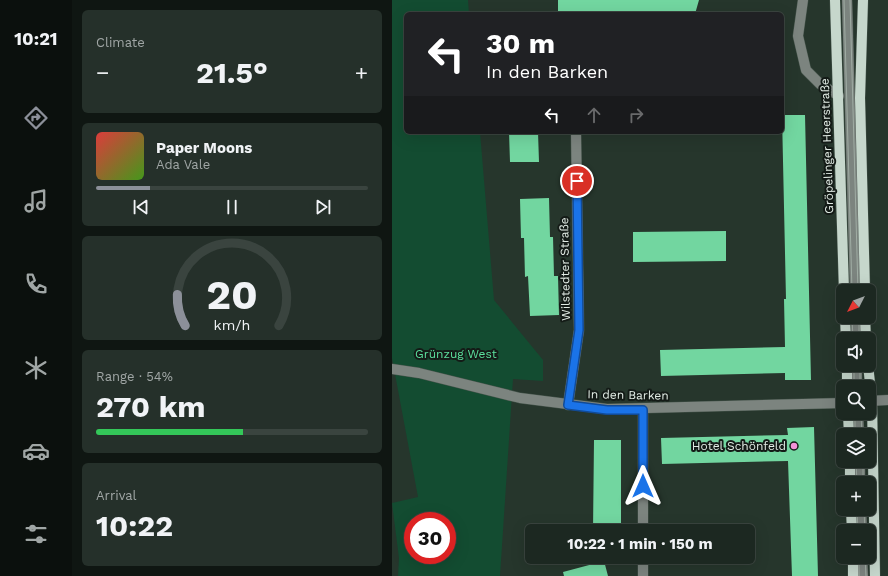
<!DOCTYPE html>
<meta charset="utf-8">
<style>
body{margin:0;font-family:"Work Sans",sans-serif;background:#25302a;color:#f1f3f6;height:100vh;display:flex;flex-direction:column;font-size:15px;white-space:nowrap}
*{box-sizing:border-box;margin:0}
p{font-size:13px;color:#a0a6a5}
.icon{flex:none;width:22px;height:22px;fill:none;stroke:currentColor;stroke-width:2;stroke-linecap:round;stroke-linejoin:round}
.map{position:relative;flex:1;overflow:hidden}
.panel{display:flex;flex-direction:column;gap:10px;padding:10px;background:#0f1612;width:320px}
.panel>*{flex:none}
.guide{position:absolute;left:12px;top:12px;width:380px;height:122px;border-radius:6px;box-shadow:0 4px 16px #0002,0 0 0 1px #3a443f;background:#202124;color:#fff;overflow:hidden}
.needle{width:26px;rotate:228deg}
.controls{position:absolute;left:444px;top:284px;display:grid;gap:8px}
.controls a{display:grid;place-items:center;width:40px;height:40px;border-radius:6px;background:#1c2821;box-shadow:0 4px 16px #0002,0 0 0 1px #3a443f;font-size:20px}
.speed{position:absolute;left:12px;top:512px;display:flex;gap:8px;font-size:20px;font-weight:700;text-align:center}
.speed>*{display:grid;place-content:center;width:52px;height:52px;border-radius:50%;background:#1c2821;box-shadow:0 4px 16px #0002,0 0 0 1px #3a443f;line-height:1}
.speed .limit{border:6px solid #d22;background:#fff;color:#111}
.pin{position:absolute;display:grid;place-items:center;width:34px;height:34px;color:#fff;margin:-17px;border:2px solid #fff;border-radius:50%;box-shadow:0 1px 4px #0007}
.me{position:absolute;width:44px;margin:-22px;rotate:0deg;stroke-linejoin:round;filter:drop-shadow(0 0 3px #0008)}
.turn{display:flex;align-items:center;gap:14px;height:84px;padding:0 16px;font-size:18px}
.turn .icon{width:52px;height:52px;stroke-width:2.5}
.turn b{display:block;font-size:28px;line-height:34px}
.lanes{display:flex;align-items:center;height:38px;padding:0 16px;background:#0003;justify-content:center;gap:20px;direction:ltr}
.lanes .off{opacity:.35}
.big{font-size:30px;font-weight:700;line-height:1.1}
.panel .card{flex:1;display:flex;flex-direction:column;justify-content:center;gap:6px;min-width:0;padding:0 14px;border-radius:6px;background:#25302a}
.panel .dial{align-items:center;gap:0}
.dial svg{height:104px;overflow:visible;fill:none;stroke:#3a443f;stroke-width:7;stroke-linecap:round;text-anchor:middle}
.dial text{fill:#f1f3f6;stroke:none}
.song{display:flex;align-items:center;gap:12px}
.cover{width:48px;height:48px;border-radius:6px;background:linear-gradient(135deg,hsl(0 70% 55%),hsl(100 70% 35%))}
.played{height:4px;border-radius:2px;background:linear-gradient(90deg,#8c9099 20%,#3a443f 20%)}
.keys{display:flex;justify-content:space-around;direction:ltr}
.heat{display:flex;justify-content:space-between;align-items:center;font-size:22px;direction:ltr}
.charge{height:6px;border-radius:3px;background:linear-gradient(90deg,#34c759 54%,#3a443f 0)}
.trip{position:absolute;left:133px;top:524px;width:230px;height:40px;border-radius:6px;background:#1c2821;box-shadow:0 4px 16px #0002,0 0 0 1px #3a443f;font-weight:700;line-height:40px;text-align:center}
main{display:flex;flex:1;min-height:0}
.tab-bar{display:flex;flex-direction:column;width:72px;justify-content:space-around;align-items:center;background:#0b100d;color:#a0a6a5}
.tab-bar .icon{width:28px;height:28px}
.tab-bar .selected{color:#8c9099}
.tab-bar b{font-size:18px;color:#f1f3f6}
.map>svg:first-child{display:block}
.green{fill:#134c31;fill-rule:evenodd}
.building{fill:#72d6a0}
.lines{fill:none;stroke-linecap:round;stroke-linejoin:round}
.minor-casing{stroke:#44534a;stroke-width:11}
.major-casing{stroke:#44534a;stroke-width:11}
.minor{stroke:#7c847f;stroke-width:10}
.major{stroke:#c6d7cc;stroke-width:10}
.tram{stroke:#a0ada4;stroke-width:1}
.route-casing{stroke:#114b97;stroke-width:10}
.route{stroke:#1a73e8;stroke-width:7}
.poi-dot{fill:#f291d7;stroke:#141b17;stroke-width:1.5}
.labels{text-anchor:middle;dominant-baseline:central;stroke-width:4;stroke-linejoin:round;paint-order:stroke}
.street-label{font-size:12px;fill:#e2ece5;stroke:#141b17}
.park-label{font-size:12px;fill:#5be19e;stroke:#141b17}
.poi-label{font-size:12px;fill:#e2ece5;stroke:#141b17;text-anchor:end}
</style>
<main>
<nav class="tab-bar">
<b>10:21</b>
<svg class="icon selected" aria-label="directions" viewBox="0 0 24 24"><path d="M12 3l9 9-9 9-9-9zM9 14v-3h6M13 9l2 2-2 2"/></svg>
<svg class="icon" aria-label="music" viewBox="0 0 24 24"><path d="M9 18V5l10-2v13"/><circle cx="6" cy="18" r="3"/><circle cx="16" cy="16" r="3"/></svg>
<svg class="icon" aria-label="phone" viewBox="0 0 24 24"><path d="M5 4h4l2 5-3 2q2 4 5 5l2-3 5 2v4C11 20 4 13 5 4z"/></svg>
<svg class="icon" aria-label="climate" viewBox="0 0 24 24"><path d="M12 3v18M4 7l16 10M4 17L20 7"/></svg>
<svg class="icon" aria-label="car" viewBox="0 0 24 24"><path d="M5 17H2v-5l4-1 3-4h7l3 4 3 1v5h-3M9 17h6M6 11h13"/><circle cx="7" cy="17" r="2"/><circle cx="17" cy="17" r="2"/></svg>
<svg class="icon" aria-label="filters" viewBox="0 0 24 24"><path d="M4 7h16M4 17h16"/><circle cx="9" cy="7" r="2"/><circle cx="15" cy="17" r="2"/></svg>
</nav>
<section class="panel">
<div class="card"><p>Climate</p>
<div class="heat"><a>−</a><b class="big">21.5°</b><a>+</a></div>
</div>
<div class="card">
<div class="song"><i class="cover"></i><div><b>Paper Moons</b><p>Ada Vale</p></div></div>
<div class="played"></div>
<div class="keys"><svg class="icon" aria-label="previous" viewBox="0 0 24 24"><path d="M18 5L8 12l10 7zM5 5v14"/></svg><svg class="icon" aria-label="pause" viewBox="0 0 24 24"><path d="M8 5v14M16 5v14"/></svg><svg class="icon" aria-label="next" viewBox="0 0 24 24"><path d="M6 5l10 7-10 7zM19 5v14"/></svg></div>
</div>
<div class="card dial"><svg viewBox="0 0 100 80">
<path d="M14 69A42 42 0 1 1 86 69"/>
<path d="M14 69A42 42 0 0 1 8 45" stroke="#8c9099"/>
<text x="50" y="56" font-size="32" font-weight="700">20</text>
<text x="50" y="72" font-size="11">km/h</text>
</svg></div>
<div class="card"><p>Range · 54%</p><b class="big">270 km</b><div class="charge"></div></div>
<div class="card"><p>Arrival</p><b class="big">10:22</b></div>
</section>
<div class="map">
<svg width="496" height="576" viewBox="0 0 496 576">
<rect width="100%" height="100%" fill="#26362c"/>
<path class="green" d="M0,0H76L77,14H14V132H88L102,300L151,360V381L121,379L108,576H6L7,558L0,503L26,497L0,358ZM21,521H55V555H21Z"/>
<path class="building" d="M166,0H307L303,14H166Z
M390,115H413L419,380H393V373L269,376L268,350L393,347L392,299H394Z
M117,132H146L147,162H118Z
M157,198L158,237H161L162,276H166L167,315L138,316L136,276L133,277L132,238H129L128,199Z
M334,231V261L241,262V232Z
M422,427L426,576H400L396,461L270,464L269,438L396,435L395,428Z
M202,440H229V531H201Z
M201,557H211L216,576H172L171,572L201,564Z"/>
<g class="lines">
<defs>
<path id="minor" d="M411,0L406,36L414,70L428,84L447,96
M455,0L463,291
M464,317V339
M465,365V387
M0,369L27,373L128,398L215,409L451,403
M477,401L496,400
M176,405L187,330L184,132
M251,410V531
M466,413L467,435
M468,461V483
M469,509L470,531
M251,557V576
M470,557L471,576"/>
<path id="major" d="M443,0L452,291
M471,0L468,98L473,291
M453,317L454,339
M473,317L474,339
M455,365V387
M476,365L480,401L483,576
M456,413L457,435
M458,461V483
M459,509L460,531
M461,557V576"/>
</defs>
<use href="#minor" class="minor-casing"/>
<use href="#major" class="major-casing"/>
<use href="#minor" class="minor"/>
<use href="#major" class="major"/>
<path class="tram" d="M452,0L460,291
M458,0L466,291
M460,317L461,339
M467,317V339
M462,365V387
M468,365V387
M463,413V435
M469,413L470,435
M464,461L465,483
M471,461V483
M465,509L466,531
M472,509L473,531
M467,557V576
M473,557L474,576"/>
</g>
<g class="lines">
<defs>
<path id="route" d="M185,181L187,330L176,405L215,410H251V486"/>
</defs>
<use href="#route" class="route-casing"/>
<use href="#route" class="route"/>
</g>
<circle class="poi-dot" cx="402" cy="446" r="4"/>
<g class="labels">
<g class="street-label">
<text transform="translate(435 146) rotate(-92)">Gröpelinger Heerstraße</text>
<text transform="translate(173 269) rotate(-91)">Wilstedter Straße</text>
<text transform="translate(236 395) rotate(1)">In den Barken</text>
</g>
<g class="park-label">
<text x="64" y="354">Grünzug West</text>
</g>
<g class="poi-label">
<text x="394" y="446">Hotel Schönfeld</text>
</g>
</g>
</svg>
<div class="controls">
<a><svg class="needle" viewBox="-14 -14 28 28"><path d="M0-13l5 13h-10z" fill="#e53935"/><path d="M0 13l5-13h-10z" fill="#a0a6a5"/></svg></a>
<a><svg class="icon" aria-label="sound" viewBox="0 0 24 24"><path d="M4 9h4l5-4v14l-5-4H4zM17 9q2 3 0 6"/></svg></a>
<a><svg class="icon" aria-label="search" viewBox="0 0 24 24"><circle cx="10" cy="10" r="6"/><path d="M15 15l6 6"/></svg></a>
<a><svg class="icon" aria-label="layers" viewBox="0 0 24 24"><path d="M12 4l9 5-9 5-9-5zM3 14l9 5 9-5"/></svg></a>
<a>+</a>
<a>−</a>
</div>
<div class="speed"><div class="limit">30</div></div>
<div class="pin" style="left:185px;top:181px;background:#d93025"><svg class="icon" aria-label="arrive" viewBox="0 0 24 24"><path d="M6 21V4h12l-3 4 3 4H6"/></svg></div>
<svg class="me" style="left:251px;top:486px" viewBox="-20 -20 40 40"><path d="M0-17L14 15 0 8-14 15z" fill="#1a73e8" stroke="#fff" stroke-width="4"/></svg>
<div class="trip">10:22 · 1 min · 150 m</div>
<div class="guide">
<div class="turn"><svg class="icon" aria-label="left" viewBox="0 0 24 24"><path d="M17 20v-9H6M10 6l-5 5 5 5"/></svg><div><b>30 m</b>In den Barken</div></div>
<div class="lanes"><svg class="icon" aria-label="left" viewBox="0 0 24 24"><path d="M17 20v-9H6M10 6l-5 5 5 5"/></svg><svg class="icon off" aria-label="ahead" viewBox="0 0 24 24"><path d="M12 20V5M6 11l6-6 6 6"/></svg><svg class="icon off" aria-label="right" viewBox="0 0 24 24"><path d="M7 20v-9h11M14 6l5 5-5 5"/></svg></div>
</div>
</div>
</main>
